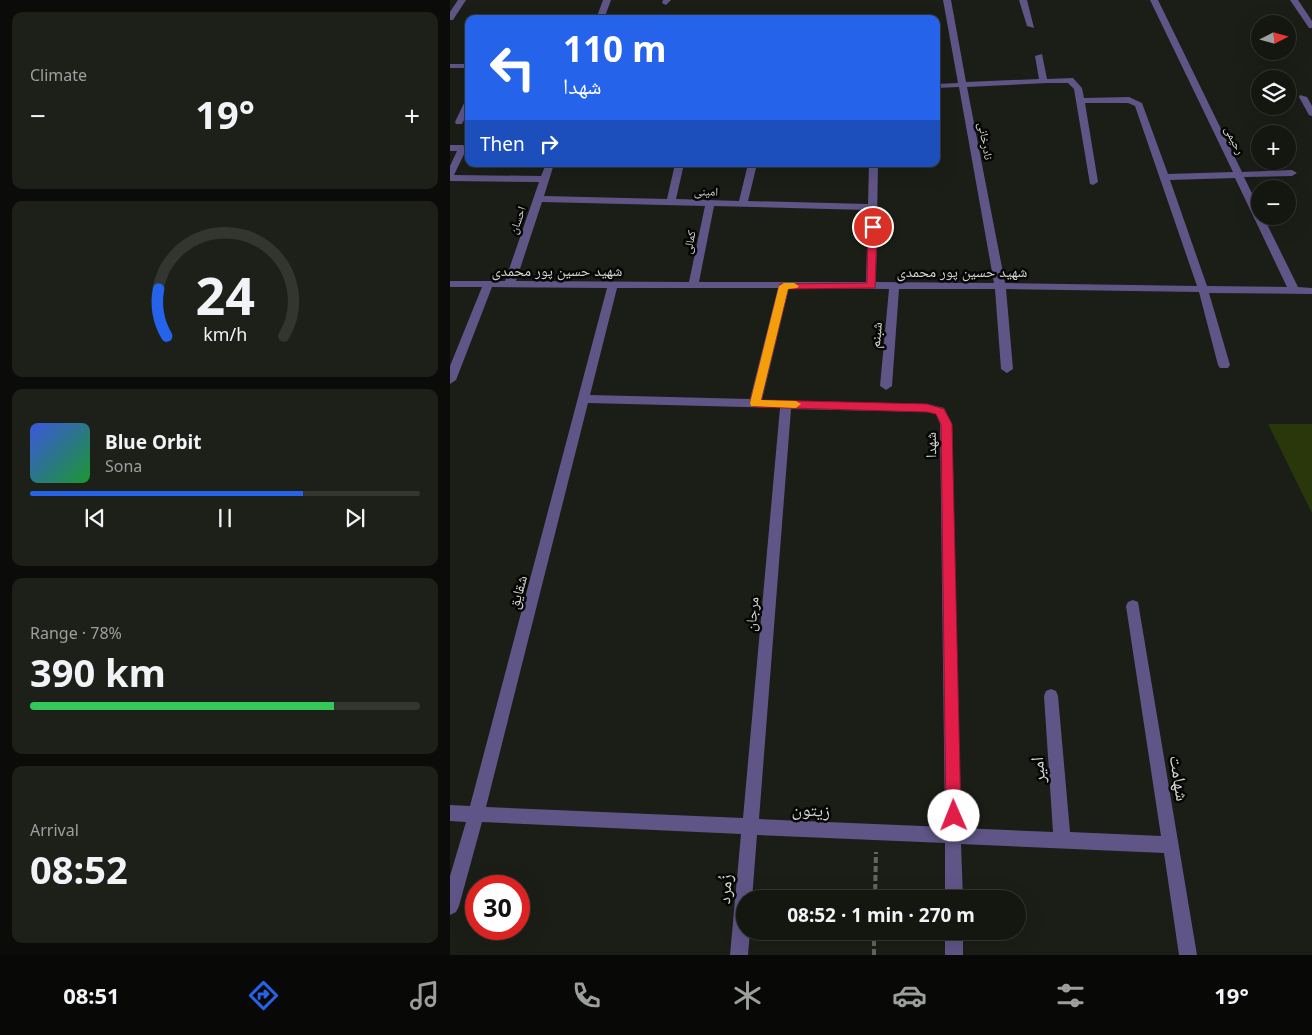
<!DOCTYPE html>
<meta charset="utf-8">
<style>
body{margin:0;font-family:"Noto Sans","Noto Naskh Arabic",sans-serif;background:#1d1f19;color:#f1f3f6;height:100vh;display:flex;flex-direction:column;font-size:19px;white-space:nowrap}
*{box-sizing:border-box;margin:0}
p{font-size:16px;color:#9d9f9f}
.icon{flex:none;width:28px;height:28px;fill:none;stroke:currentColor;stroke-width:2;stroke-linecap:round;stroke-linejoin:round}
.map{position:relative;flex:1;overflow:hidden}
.panel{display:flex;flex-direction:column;gap:12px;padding:12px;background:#0b0c09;width:450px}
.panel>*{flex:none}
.hud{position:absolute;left:15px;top:15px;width:475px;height:152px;border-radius:10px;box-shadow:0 5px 20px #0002,0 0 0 1px #333530;background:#2563eb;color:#fff;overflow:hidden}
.needle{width:32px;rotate:84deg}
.buttons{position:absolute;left:801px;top:15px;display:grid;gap:10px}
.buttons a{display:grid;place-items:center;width:45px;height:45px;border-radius:50%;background:#141610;box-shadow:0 5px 20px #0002,0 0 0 1px #333530;font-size:25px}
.speed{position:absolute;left:15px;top:875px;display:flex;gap:10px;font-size:25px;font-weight:700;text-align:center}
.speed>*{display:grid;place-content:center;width:65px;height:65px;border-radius:50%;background:#141610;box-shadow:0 5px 20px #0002,0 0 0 1px #333530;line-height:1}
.speed .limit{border:8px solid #d22;background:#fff;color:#111}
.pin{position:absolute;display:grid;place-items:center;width:42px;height:42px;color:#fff;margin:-21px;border:2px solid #fff;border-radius:50%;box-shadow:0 1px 5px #0007}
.me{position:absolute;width:55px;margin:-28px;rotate:359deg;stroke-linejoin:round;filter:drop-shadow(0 0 4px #0008)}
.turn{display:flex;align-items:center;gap:18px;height:105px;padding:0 15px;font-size:22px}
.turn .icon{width:65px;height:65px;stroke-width:2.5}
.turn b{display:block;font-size:35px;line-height:42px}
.then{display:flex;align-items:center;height:48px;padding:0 15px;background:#0003;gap:10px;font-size:19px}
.big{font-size:38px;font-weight:700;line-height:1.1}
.panel .tile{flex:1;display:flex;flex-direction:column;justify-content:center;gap:8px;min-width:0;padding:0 18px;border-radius:10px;background:#1d1f19}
.panel .dial{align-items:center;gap:0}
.dial svg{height:130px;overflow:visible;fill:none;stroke:#333530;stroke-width:7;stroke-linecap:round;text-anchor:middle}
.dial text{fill:#f1f3f6;stroke:none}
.song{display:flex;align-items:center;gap:15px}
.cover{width:60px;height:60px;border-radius:8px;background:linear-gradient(135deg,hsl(230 70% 55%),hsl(130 70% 35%))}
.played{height:5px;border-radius:2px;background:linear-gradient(90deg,#2563eb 70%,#333530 70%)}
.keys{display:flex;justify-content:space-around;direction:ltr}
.heat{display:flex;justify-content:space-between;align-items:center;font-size:28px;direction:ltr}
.charge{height:8px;border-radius:4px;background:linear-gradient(90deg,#34c759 78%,#333530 0)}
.trip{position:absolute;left:286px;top:890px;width:290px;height:50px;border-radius:25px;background:#141610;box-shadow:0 5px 20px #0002,0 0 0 1px #333530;font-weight:700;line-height:50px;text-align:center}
.tabs{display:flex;height:80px;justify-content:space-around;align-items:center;background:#080906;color:#9d9f9f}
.tabs .icon{width:35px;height:35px}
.tabs .on{color:#2563eb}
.tabs b{font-size:22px;color:#f1f3f6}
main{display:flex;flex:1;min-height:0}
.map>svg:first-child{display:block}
.green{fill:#29370b}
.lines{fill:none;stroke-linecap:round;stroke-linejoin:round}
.path{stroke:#63665f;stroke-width:4;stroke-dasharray:6 3;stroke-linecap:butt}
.minor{fill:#605587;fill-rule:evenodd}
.route{fill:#e11d48;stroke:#92132f}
.slow{fill:#f59e0b}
.labels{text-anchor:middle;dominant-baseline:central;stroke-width:5;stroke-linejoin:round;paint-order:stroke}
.far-street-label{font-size:12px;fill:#d2d4cf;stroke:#060705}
.street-label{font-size:15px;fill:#d2d4cf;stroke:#060705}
.near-street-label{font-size:18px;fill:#d2d4cf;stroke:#060705}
</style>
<main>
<section class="panel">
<div class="tile"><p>Climate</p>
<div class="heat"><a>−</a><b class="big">19°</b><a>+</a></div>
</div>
<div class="tile dial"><svg viewBox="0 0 100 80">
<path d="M14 69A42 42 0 1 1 86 69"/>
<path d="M14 69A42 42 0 0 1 9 40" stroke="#2563eb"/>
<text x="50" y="56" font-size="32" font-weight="700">24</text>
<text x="50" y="72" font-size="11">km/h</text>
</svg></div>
<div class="tile">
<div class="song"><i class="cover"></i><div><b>Blue Orbit</b><p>Sona</p></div></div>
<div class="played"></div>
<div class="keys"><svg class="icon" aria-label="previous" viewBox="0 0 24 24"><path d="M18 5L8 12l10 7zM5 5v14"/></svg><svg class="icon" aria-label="pause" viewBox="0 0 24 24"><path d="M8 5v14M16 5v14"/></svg><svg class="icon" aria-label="next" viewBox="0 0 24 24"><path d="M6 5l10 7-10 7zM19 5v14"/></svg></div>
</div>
<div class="tile"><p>Range · 78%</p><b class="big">390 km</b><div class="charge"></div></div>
<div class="tile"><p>Arrival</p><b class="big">08:52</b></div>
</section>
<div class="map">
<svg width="862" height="955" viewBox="0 0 862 955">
<rect width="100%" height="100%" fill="#1b1e16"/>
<path class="green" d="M818,424H862V513Z"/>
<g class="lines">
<path class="path" d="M425,899L426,852
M424,931V955"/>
<path class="minor" d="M8,0H16L3,20H0V12Z
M153,0H161L154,19H146Z
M213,0H221L216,5L212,3Z
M493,0H501L516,82L589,79L585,56L592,54L597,79L623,78L632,88L634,98L679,97L692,103L718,174L783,172L700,0H708L792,172L842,170L847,173L842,176L794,177L810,210V216H813L848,287L862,288V294L759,293L780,365L778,368H770L768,365L749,292L556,289L563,369L557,373L551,369L545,289H449L442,386L436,390L430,386L439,289L339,288L312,400L477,404L494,408L502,424L511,828L603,832L594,696L596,691L601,689L606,691L608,696L620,832L711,836L676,606L678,602L683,600L688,602L747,955H729L714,853L511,844L513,899H495V843L307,835L302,899H295V931H300L298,955H280L291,834L32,822L9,906L6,912L0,915V876L16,822L0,821V805L20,806L157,288L42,287L6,380L0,384V366L32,287H0V281H55L89,182L0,181V166L7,151H0V145H13L17,148L4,175L91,176L96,164H104L94,196L217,199L225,164H234L226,199L289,201L298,164H307L298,201L418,204L419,164H428L426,282L544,283L509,87L486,88V84L508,83ZM597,83H618L624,89L640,184L643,185L648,182L635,103H678L685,106L747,286L555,283L517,87ZM785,178L837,287L757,286L720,180ZM92,202L255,206L239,282L66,281ZM264,206L418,210L416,282H249ZM167,288H328L300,399L140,395ZM138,403L330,408L293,818L36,807ZM341,409L477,412L486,414L490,424L495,827L309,819Z
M569,0H577L584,28L577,26Z
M840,0H848L862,21V28H859Z
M0,64H19V68H0Z
M850,95L857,97L862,106V116L859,115L849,97Z
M16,99H19V110L12,124H6L5,122Z
M495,931H513V955H495Z"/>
</g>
<path class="route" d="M423,224L427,227L425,288L338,289L311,400L477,404L494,409L502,424L511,816L509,821L504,823L499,821L496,816L491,424L486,414L477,412L305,407L300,403L330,284L417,283L418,227Z"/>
<path class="slow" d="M344,283L349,286L347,288L338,289L311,400L346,401L351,404L346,408L301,406L300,403L329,286L334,283Z"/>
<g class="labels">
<g class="far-street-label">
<text transform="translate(785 140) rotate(64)">رحیمی</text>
<text transform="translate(536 141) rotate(80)">نادرخانی</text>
<text transform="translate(256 191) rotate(1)">امینی</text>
<text transform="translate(67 220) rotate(-71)">احسان</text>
<text transform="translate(239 242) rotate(-78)">کمالی</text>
</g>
<g class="street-label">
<text x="107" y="270">شهید حسین پور محمدی</text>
<text x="512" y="271">شهید حسین پور محمدی</text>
<text transform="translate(425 335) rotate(-85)">شبنم</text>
<text transform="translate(480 445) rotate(-91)">شهدا</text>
<text transform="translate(67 592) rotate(-75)">شقایق</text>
<text transform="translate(301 614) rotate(-85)">مرجان</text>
</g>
<g class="near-street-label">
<text transform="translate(587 770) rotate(-94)">امیر</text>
<text transform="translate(730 778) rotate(81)">شهامت</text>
<text transform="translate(361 809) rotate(3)">زیتون</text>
<text transform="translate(274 889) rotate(-86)">زُمرد</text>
</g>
</g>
</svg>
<div class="buttons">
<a><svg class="needle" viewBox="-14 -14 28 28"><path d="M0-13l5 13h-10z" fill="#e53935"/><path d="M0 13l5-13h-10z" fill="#9d9f9f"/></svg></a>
<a><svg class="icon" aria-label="layers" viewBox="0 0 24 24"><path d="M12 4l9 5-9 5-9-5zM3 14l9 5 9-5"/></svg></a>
<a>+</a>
<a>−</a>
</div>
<div class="speed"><div class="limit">30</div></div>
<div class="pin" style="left:423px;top:227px;background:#d93025"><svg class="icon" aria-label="arrive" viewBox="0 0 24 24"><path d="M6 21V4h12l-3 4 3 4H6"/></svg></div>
<svg class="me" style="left:504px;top:816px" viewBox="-20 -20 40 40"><circle r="19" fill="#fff"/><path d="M0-13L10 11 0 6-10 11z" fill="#e11d48"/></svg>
<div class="trip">08:52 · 1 min · 270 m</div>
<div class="hud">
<div class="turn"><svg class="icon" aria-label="left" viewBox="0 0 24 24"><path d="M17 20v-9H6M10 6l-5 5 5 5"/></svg><div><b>110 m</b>شهدا</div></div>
<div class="then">Then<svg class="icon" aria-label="right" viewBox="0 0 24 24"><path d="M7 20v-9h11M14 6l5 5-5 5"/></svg></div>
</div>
</div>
</main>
<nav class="tabs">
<b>08:51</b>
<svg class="icon on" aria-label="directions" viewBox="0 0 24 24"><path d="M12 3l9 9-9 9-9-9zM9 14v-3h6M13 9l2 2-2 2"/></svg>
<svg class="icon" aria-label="music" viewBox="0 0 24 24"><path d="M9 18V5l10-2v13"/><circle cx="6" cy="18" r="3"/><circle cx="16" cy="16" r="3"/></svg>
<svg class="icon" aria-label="phone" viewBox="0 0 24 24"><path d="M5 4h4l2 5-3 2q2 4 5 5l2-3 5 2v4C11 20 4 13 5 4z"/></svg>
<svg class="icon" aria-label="climate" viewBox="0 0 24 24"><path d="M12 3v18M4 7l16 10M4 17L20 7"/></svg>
<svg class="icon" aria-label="car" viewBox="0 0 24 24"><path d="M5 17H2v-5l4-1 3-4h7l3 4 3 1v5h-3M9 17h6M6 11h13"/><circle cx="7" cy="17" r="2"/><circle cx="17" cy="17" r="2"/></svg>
<svg class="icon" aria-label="filters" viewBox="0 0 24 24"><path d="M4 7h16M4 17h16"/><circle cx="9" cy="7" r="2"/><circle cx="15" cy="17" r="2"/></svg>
<b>19°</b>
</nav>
